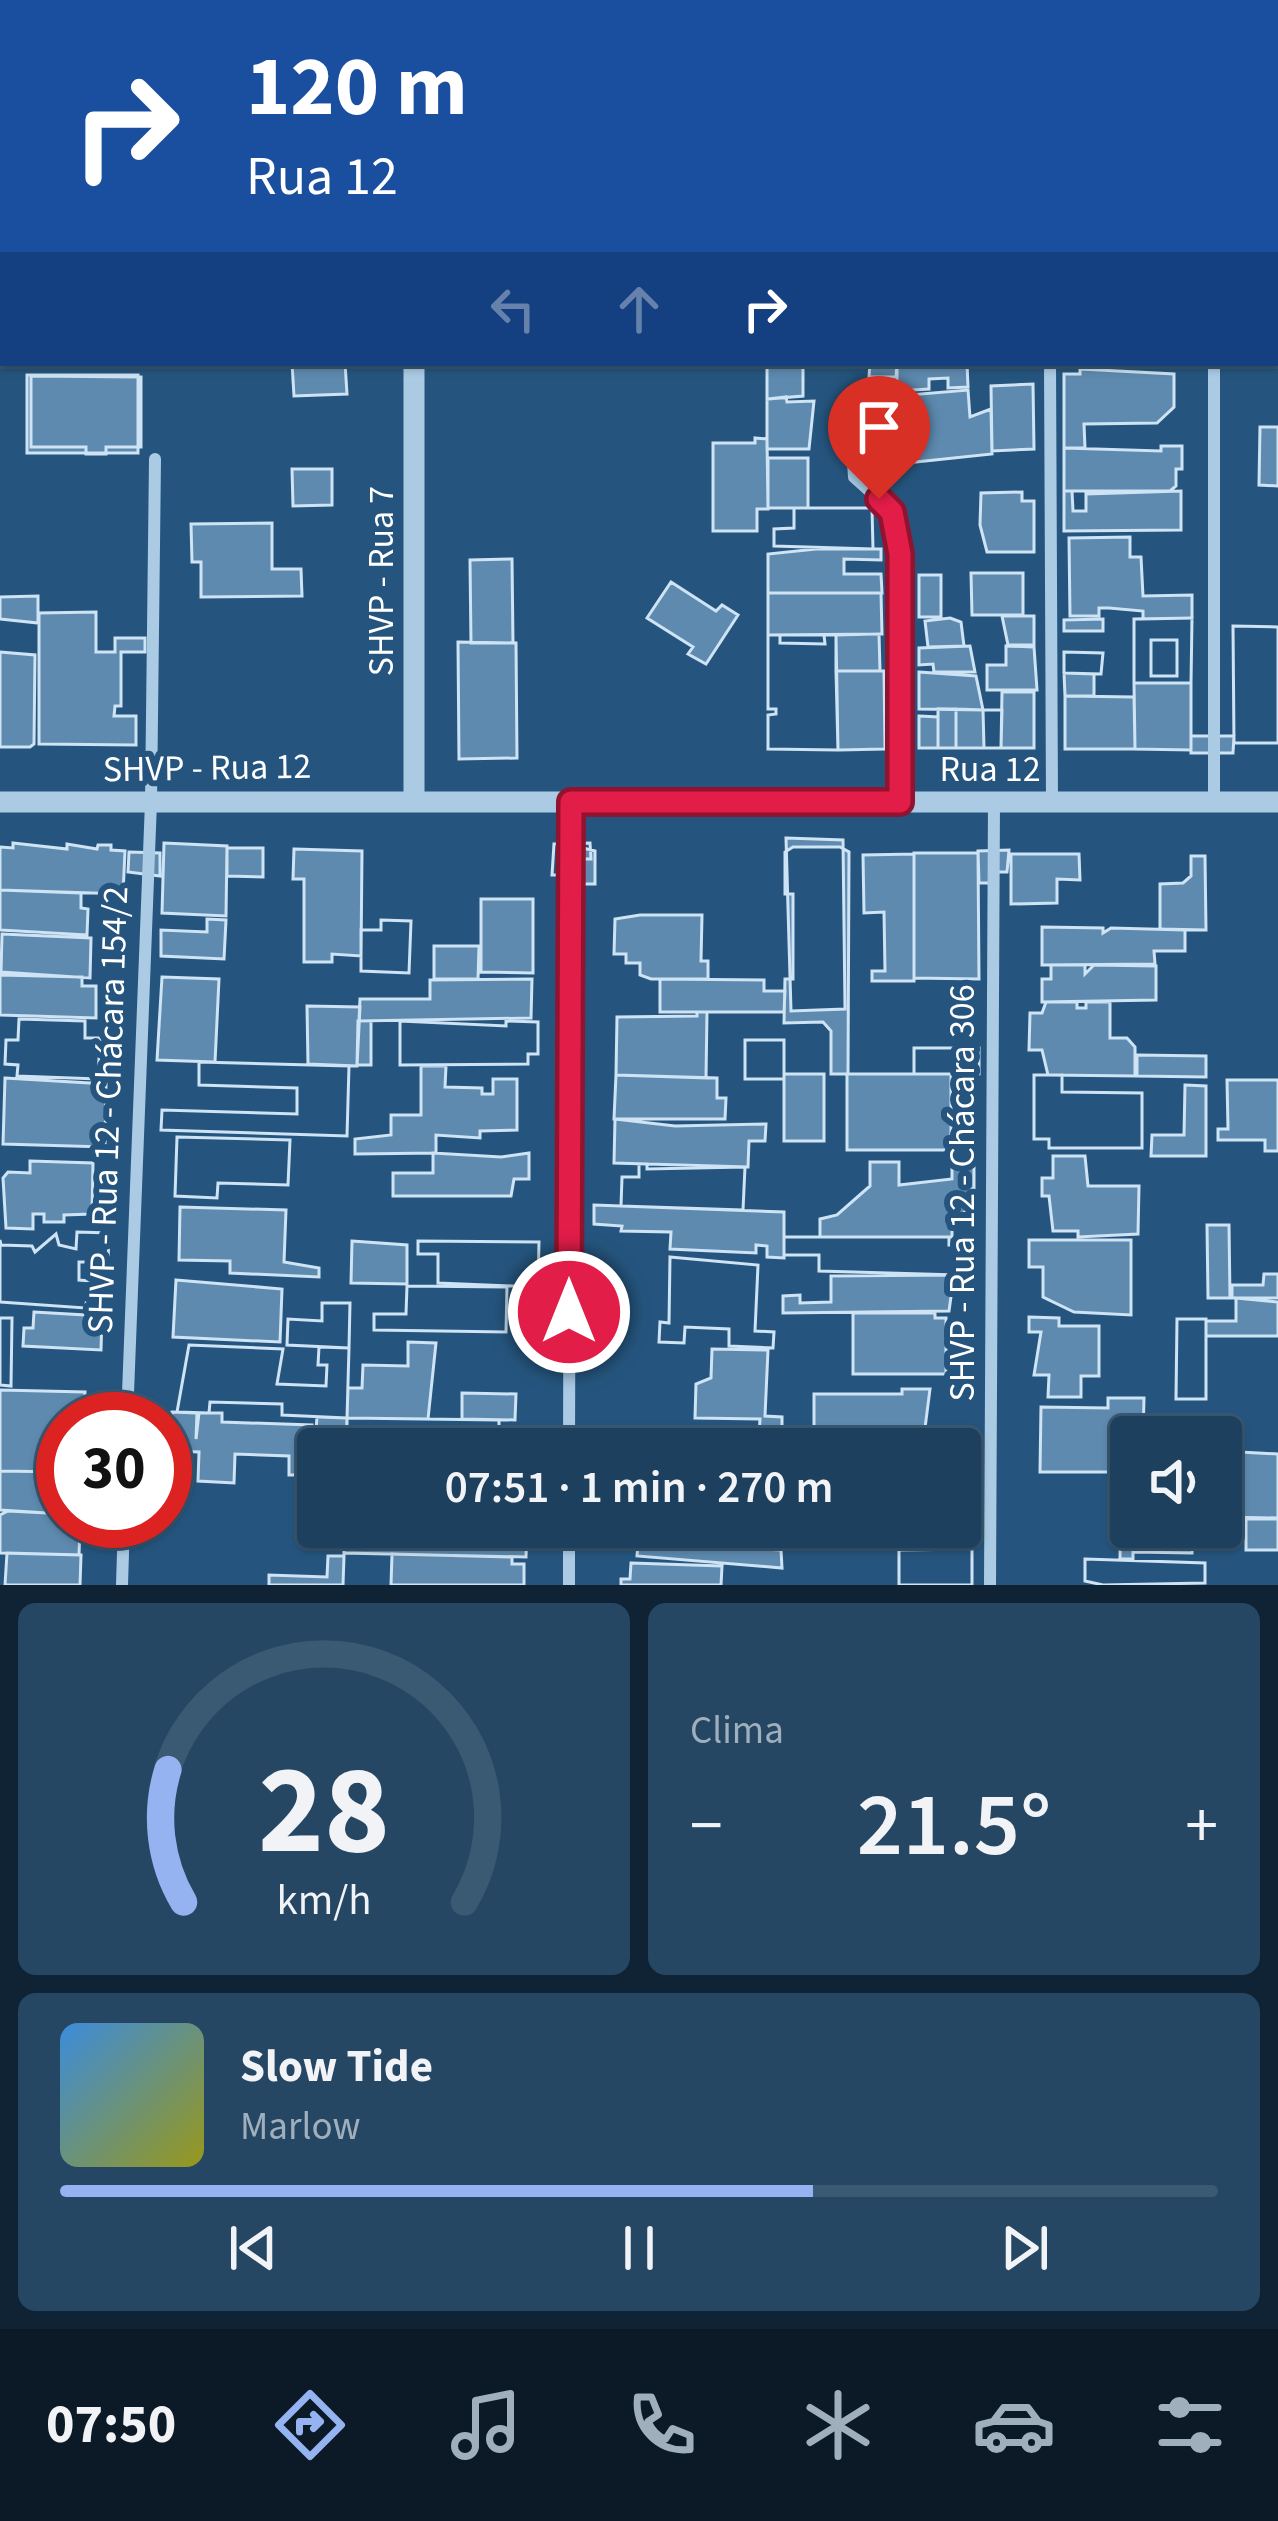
<!DOCTYPE html>
<html lang="pt">
<meta charset="utf-8">
<style>
body{margin:0;font-family:"Source Sans 3",sans-serif;background:#254764;color:#f1f3f6;height:100vh;display:flex;flex-direction:column;font-size:45px;white-space:nowrap}
*{box-sizing:border-box;margin:0}
p{font-size:39px;color:#a0afbc}
.icon{flex:none;width:66px;height:66px;fill:none;stroke:currentColor;stroke-width:2;stroke-linecap:round;stroke-linejoin:round}
.map{position:relative;height:1585px;overflow:hidden}
.drawer{display:flex;flex-direction:column;gap:18px;padding:18px;background:#0f2334;flex:1}
.drawer>*{flex:none}
.hud{position:absolute;left:0px;top:0px;width:1278px;height:366px;box-shadow:0 3px 9px #0004,0 0 0 3px #3a5973;background:#1a4fa0;color:#fff;overflow:hidden}
.fabs{position:absolute;left:1110px;top:1416px;display:grid;gap:24px}
.fabs a{display:grid;place-items:center;width:132px;height:132px;border-radius:12px;background:#1c405e;box-shadow:0 3px 9px #0004,0 0 0 3px #3a5973;font-size:60px}
.speed{position:absolute;left:36px;top:1392px;display:flex;gap:24px;font-size:60px;font-weight:700;text-align:center}
.speed>*{display:grid;place-content:center;width:156px;height:156px;border-radius:50%;background:#1c405e;box-shadow:0 3px 9px #0004,0 0 0 3px #3a5973;line-height:1}
.speed .limit{border:18px solid #d22;background:#fff;color:#111}
.pin{position:absolute;display:grid;place-items:center;width:102px;height:102px;color:#fff;margin:-123px -51px;border-radius:50% 50% 50% 0;rotate:-45deg;box-shadow:0 0 12px #0007}
.pin .icon{rotate:45deg}
.me{position:absolute;width:132px;margin:-66px;rotate:0deg;stroke-linejoin:round;filter:drop-shadow(0 0 9px #0008)}
.turn{display:flex;align-items:center;gap:42px;height:252px;padding:0 48px;font-size:54px}
.turn .icon{width:156px;height:156px;stroke-width:2.5}
.turn b{display:block;font-size:84px;line-height:102px}
.lanes{display:flex;align-items:center;height:114px;padding:0 48px;background:#0003;justify-content:center;gap:60px;direction:ltr}
.lanes .off{opacity:.35}
.big{font-size:90px;font-weight:600;line-height:1.1}
.drawer .tile{flex:1;display:flex;flex-direction:column;justify-content:center;gap:18px;min-width:0;padding:0 42px;border-radius:18px;background:#254764}
.drawer .dial{align-items:center;gap:0}
.dial svg{height:312px;overflow:visible;fill:none;stroke:#3a5973;stroke-width:7;stroke-linecap:round;text-anchor:middle}
.dial text{fill:#f1f3f6;stroke:none}
.song{display:flex;align-items:center;gap:36px}
.cover{width:144px;height:144px;border-radius:18px;background:linear-gradient(135deg,hsl(210 70% 55%),hsl(60 70% 35%))}
.played{height:12px;border-radius:6px;background:linear-gradient(90deg,#95b2f1 65%,#3a5973 65%)}
.keys{display:flex;justify-content:space-around;direction:ltr}
.heat{display:flex;justify-content:space-between;align-items:center;font-size:66px;direction:ltr}
.drawer .tiles{flex:1;display:grid;gap:18px;grid-template-columns:1fr 1fr}
.tile:last-child{grid-column:span 2}
.trip{position:absolute;left:297px;top:1428px;width:684px;height:120px;border-radius:12px;background:#1c405e;box-shadow:0 3px 9px #0004,0 0 0 3px #3a5973;font-weight:600;line-height:120px;text-align:center}
.dock{display:flex;height:192px;justify-content:space-around;align-items:center;background:#0b1a26;color:#a0afbc}
.dock .icon{width:84px;height:84px}
.dock .current{color:#95b2f1}
.dock b{font-size:54px;color:#f1f3f6}
.map>svg:first-child{display:block}
.building{fill:#5e8aaf;stroke:#cee3f4;stroke-width:3;fill-rule:evenodd}
.lines{fill:none;stroke-linecap:round;stroke-linejoin:round}
.minor{stroke:#abcbe5;stroke-width:12}
.tertiary{stroke:#abcbe5;stroke-width:21}
.route-casing{stroke:#92132f;stroke-width:30}
.route{stroke:#e11d48;stroke-width:21}
.labels{text-anchor:middle;dominant-baseline:central;stroke-width:12;stroke-linejoin:round;paint-order:stroke}
.street-label{font-size:36px;fill:#fff;stroke:#25557e}
</style>
<div class="map">
<svg width="1278" height="1585" viewBox="0 0 1278 1585">
<rect width="100%" height="100%" fill="#25557e"/>
<path class="building" d="M215,0H336V3H215Z
M292,363H345L347,394L294,396Z
M767,363H803V396L767,399Z
M870,363H897L896,377H869Z
M967,363L968,387L948,388V378L929,379V389L897,391V364Z
M1080,369L1174,374V407L1157,423L1084,424L1085,448H1064V374H1080Z
M27,375H138V453H27Z
M31,376L141,377V447H106V454H86V447H31Z
M31,376L141,377V447H106V454H86V447H31Z
M1033,384L1034,449L992,451L991,386Z
M968,390L970,417L991,409L992,454L868,467L860,399Z
M786,397L787,402L814,401L809,449H767V399Z
M1260,427H1278V486L1259,485Z
M755,438L767,439L768,509H757V531H713V443H755Z
M1161,446H1182V469H1176V486L1170,491H1064V448L1161,451Z
M768,458H808V508H768Z
M292,469H332V505L293,506Z
M1064,491H1072L1073,511H1086V494L1181,491V530L1064,531Z
M1022,492V501H1034V552H987L980,525L981,493Z
M794,508H872L873,549L774,546V529L794,528Z
M794,508H872L873,549L774,546V529L794,528Z
M272,523V569H301L302,596L201,597V562H192L191,524Z
M1130,537V557H1141L1143,596L1192,595V618L1143,619V611L1109,608H1099V616H1070L1069,538Z
M816,549H881V560L844,559V574H881L882,593H768V554Z
M512,559L513,643H471L470,560Z
M971,573H1023V615H972Z
M919,575H941V617H919Z
M671,582L716,611L722,605L738,615L706,664L688,654L693,647L647,618Z
M768,593H881L882,634L768,635Z
M38,596V623L0,619V597Z
M96,612V652H115V638H145V652H121V706H115L114,716H136V745L39,744V613Z
M1002,616H1034V645H1008Z
M950,618L961,622L964,646L928,647L925,621Z
M1192,618L1191,683H1134V619ZM1151,640H1177V676H1151Z
M1192,618L1191,683H1134V619ZM1151,640H1177V676H1151Z
M1103,619V631H1064V620Z
M1233,626L1278,627V743H1234Z
M1233,626L1278,627V743H1234Z
M879,634L880,671H836V635Z
M768,635H780V643L825,644L824,635H836L838,750L768,749V715L776,714V709H768Z
M768,635H780V643L825,644L824,635H836L838,750L768,749V715L776,714V709H768Z
M458,642L516,643L517,758L459,759Z
M970,646L975,672H934L933,664L919,665V648Z
M1006,646L1034,647L1037,690H987V665H1006Z
M0,652L35,655L34,744L30,747H0Z
M1064,652L1103,653L1101,674L1064,673Z
M1064,652L1103,653L1101,674L1064,673Z
M836,671H884L885,749L838,750Z
M919,672L976,676L983,710L919,709Z
M1064,673L1094,674V696H1065Z
M1134,683H1191V750L1135,749Z
M1002,692H1034V748H1001Z
M1065,696L1134,697L1135,749H1065Z
M938,709H956V748H938Z
M956,709L983,710L984,748H956Z
M983,710H1002L1001,748H984Z
M983,710H1002L1001,748H984Z
M919,716L938,717V748H919Z
M1191,736H1234L1233,753H1191Z
M786,838L843,840L845,1009L791,1011Z
M13,843L67,849V844L97,849L98,845H111V850L125,851L123,894L0,890V847L13,848Z
M164,843L227,846L226,916L162,913Z
M590,843L591,859H560L561,875H552L554,844Z
M590,843L591,859H560L561,875H552L554,844Z
M793,847H840L849,852L848,1074H831V1031L823,1022L784,1023L785,979H793V894H785V852Z
M227,848H263V877L227,876Z
M583,848L595,851V884H583Z
M294,849L362,851L361,956L332,954V962H304V879H293Z
M1009,850L1007,872H993V883H979L978,851Z
M129,852L160,853V876L128,872Z
M914,853H978L979,979L914,978Z
M914,854V981H872V971H885L884,912L864,913L863,855Z
M1011,854H1079L1080,880L1057,879V903L1011,904Z
M1191,856H1205L1206,930L1160,929V884L1183,883L1191,876Z
M0,890L81,893V908L88,909L87,935L0,930Z
M481,899H533V973L481,972Z
M640,915H702L701,961H708V979H651L640,975V963H626V954H614L615,919Z
M207,919L226,920L224,959L161,956V930L207,932Z
M381,920L411,921L409,973L361,971V930H381Z
M381,920L411,921L409,973L361,971V930H381Z
M1042,927L1103,928V933L1111,928L1185,930V951H1154L1155,964L1042,965Z
M2,934L91,938L90,978L1,972Z
M434,946H479L478,979H434Z
M1051,965H1085V974L1094,965L1156,966V1000L1042,1002V979H1051Z
M0,975L82,977V986H96V1018L0,1015Z
M162,977L219,979L215,1062L157,1060Z
M532,979L531,1018L359,1021L360,999H430V980Z
M660,979L764,980V991H785L784,1012H660Z
M1046,1002H1077V1008H1086V1002H1110V1038H1127L1135,1047V1076L1048,1075L1042,1050H1029L1030,1013H1042Z
M307,1006L360,1007L357,1066L308,1064Z
M697,1012H707L706,1078L616,1075L617,1017L697,1016Z
M19,1019L85,1021V1038H100L98,1079L17,1076L18,1065L5,1064L6,1040H18Z
M19,1019L85,1021V1038H100L98,1079L17,1076L18,1065L5,1064L6,1040H18Z
M358,1021H371V1065H357Z
M400,1021L506,1026V1021L538,1022V1054H528V1064L400,1065Z
M400,1021L506,1026V1021L538,1022V1054H528V1064L400,1065Z
M745,1040H784V1079H745Z
M745,1040H784V1079H745Z
M914,1048H979V1074H914Z
M914,1048H979V1074H914Z
M1137,1055L1206,1056V1077L1137,1076Z
M199,1062L349,1066L347,1136L161,1130L162,1110L297,1114V1088L199,1085Z
M199,1062L349,1066L347,1136L161,1130L162,1110L297,1114V1088L199,1085Z
M421,1066H446L445,1087L482,1088V1094H493V1079H517V1130L480,1131V1138L436,1135V1153L355,1154V1139L391,1135V1115H421Z
M784,1074H824V1141H784Z
M847,1074H951V1150H847Z
M616,1075L717,1078V1098H726L725,1119H614Z
M1034,1075H1062V1092L1142,1093V1148H1049V1139H1034Z
M1034,1075H1062V1092L1142,1093V1148H1049V1139H1034Z
M5,1078L106,1084L105,1147L3,1144Z
M1227,1080H1278V1151H1265V1140H1218V1129H1228Z
M1185,1085L1206,1086V1156H1151L1152,1135H1184Z
M615,1119L675,1126L766,1124L765,1141H749L748,1167L614,1163Z
M177,1137L290,1140L288,1185L218,1183L217,1198L175,1196Z
M177,1137L290,1140L288,1185L218,1183L217,1198L175,1196Z
M433,1153L501,1157L529,1153V1179H514L511,1196H393V1173H433Z
M1053,1156H1085L1088,1186H1139L1138,1234L1078,1237V1231H1053L1049,1196H1042V1178H1053Z
M30,1161L93,1163L92,1214L64,1215V1222H44V1214H33V1229L6,1228L3,1178L8,1172L30,1173Z
M870,1162H899V1185L952,1179V1162H974V1189H969V1207L952,1226V1237H820V1219L837,1215L870,1186Z
M639,1164H647V1169L745,1167L743,1210L621,1206L622,1177H639Z
M639,1164H647V1169L745,1167L743,1210L621,1206L622,1177H639Z
M594,1205L784,1212V1258L767,1257V1246L756,1245V1253L670,1249L671,1232L621,1231L622,1226L594,1224Z
M180,1207L286,1210L284,1262L319,1268V1277L230,1273V1261L179,1260Z
M1207,1225H1229L1230,1298H1208Z
M77,1232L109,1233L108,1262H79V1280L91,1281L85,1308L0,1302V1240L1,1245L32,1246L35,1252L56,1234L59,1245L76,1249Z
M77,1232L109,1233L108,1262H79V1280L91,1281L85,1308L0,1302V1240L1,1245L32,1246L35,1252L56,1234L59,1245L76,1249Z
M784,1237H949V1245H957L958,1275L819,1271V1255H784Z
M784,1237H949V1245H957L958,1275L819,1271V1255H784Z
M1029,1240H1131V1315L1074,1312L1043,1297V1267H1029Z
M352,1241L407,1245V1284L351,1283Z
M418,1241L539,1242L538,1287L438,1283V1254H418Z
M418,1241L539,1242L538,1287L438,1283V1254H418Z
M670,1257L758,1265L755,1331L774,1332L773,1348L729,1346V1329L685,1327L684,1343L659,1342L660,1322L669,1323Z
M670,1257L758,1265L755,1331L774,1332L773,1348L729,1346V1329L685,1327L684,1343L659,1342L660,1322L669,1323Z
M1264,1274H1278V1298H1232V1285H1263Z
M954,1275L949,1311L783,1313V1296L800,1295V1303L831,1302V1276Z
M176,1280L282,1289L280,1342L173,1337Z
M407,1286L507,1287L506,1332L374,1330V1314H406Z
M407,1286L507,1287L506,1332L374,1330V1314H406Z
M1236,1298L1278,1302V1336H1206V1321H1236Z
M322,1303H350L349,1348L287,1345L288,1319L322,1321Z
M322,1303H350L349,1348L287,1345L288,1319L322,1321Z
M34,1312L102,1316L101,1350L23,1346L24,1328H33Z
M853,1313H935V1318H946V1374H853Z
M1029,1317L1059,1318V1326H1099V1376H1081V1397H1048L1049,1375H1034L1041,1332H1029Z
M0,1318H12L11,1386L0,1385Z
M0,1318H12L11,1386L0,1385Z
M1177,1319H1206V1399H1176Z
M1177,1319H1206V1399H1176Z
M408,1342L436,1343L428,1419L347,1418L348,1388H362L363,1365L408,1366Z
M189,1345L283,1349L277,1384L326,1386L327,1365H318L319,1347L349,1348L347,1418L282,1415V1404L210,1402L209,1413L177,1412Z
M189,1345L283,1349L277,1384L326,1386L327,1365H318L319,1347L349,1348L347,1418L282,1415V1404L210,1402L209,1413L177,1412Z
M712,1349L768,1350L765,1416L782,1417V1437L759,1435L760,1419L695,1418L696,1384L711,1378Z
M902,1389H930L925,1428H814V1394H902Z
M0,1390L85,1392L84,1419H63V1472L0,1471Z
M462,1393L516,1394L515,1420L462,1419Z
M1108,1398H1144L1143,1437H1131V1472H1040L1041,1407L1108,1408Z
M172,1412L197,1413L196,1439L199,1413H222V1422L312,1425L311,1475H289V1456L235,1454L234,1483L198,1481L199,1452L170,1451Z
M317,1417L347,1418V1431L316,1430Z
M347,1418L499,1420V1444L507,1449H397V1438L367,1437L366,1449H346Z
M347,1418L499,1420V1444L507,1449H397V1438L367,1437L366,1449H346Z
M951,1427V1449H851V1429Z
M685,1431L782,1437V1449H684Z
M1221,1451L1278,1454V1518L1221,1517Z
M0,1471L63,1472V1500L47,1513L0,1510Z
M1121,1479H1131V1527H1193L1192,1553L1133,1552V1559H1120Z
M8,1511L47,1513L61,1527H80L79,1555L0,1553V1515Z
M1246,1519H1278V1550H1246Z
M397,1527L527,1528L526,1557L344,1553V1532L397,1533Z
M625,1527H718L717,1547L781,1550L782,1568L637,1556L638,1543H623Z
M782,1527H808V1543H781Z
M868,1527H955V1538L868,1542Z
M868,1527H955V1538L868,1542Z
M972,1549V1585H899V1550Z
M972,1549V1585H899V1550Z
M7,1553L81,1555L80,1585H5Z
M392,1554L512,1557V1564H524V1585H391Z
M328,1556H344L343,1585H269V1575L327,1577Z
M1085,1559L1205,1563V1583L1103,1585L1085,1581Z
M1085,1559L1205,1563V1583L1103,1585L1085,1581Z
M631,1563L722,1566L721,1585H621V1579H630Z"/>
<g class="lines">
<path class="minor" d="M1049,0V3
M1214,0V3
M161,3V0
M1050,363L1052,802
M1214,363V801
M850,416L854,477L893,512L899,530L900,801
M127,1419L151,802L155,459
M569,1449L571,801
M569,1527V1585
M122,1585L124,1521
M990,1585L994,801"/>
<path class="tertiary" d="M414,0V3
M414,363V798
M0,802H1278"/>
</g>
<g class="lines">
<defs>
<path id="route" d="M569,1312L571,802H900V554L892,512L879,499"/>
</defs>
<use href="#route" class="route-casing"/>
<use href="#route" class="route"/>
</g>
<g class="labels">
<g class="street-label">
<text transform="translate(381 581) rotate(-90)">SHVP - Rua 7</text>
<text transform="translate(207 768) rotate(-1)">SHVP - Rua 12</text>
<text x="990" y="769">Rua 12</text>
<text transform="translate(108 1110) rotate(-88)">SHVP - Rua 12 - Chácara 154/2</text>
<text transform="translate(962 1193) rotate(-90)">SHVP - Rua 12 - Chácara 306</text>
</g>
</g>
</svg>
<div class="fabs">
<a><svg class="icon" aria-label="sound" viewBox="0 0 24 24"><path d="M4 9h4l5-4v14l-5-4H4zM17 9q2 3 0 6"/></svg></a>
</div>
<div class="speed"><div class="limit">30</div></div>
<div class="pin" style="left:879px;top:499px;background:#d93025"><svg class="icon" aria-label="arrive" viewBox="0 0 24 24"><path d="M6 21V4h12l-3 4 3 4H6"/></svg></div>
<svg class="me" style="left:569px;top:1312px" viewBox="-20 -20 40 40"><circle r="17" fill="#e11d48" stroke="#fff" stroke-width="3"/><path d="M0-11L8 9 0 5-8 9z" fill="#fff"/></svg>
<div class="trip">07:51 · 1 min · 270 m</div>
<div class="hud">
<div class="turn"><svg class="icon" aria-label="right" viewBox="0 0 24 24"><path d="M7 20v-9h11M14 6l5 5-5 5"/></svg><div><b>120 m</b>Rua 12</div></div>
<div class="lanes"><svg class="icon off" aria-label="left" viewBox="0 0 24 24"><path d="M17 20v-9H6M10 6l-5 5 5 5"/></svg><svg class="icon off" aria-label="ahead" viewBox="0 0 24 24"><path d="M12 20V5M6 11l6-6 6 6"/></svg><svg class="icon" aria-label="right" viewBox="0 0 24 24"><path d="M7 20v-9h11M14 6l5 5-5 5"/></svg></div>
</div>
</div>
<section class="drawer">
<div class="tiles">
<div class="tile dial"><svg viewBox="0 0 100 80">
<path d="M14 69A42 42 0 1 1 86 69"/>
<path d="M14 69A42 42 0 0 1 10 35" stroke="#95b2f1"/>
<text x="50" y="56" font-size="32" font-weight="700">28</text>
<text x="50" y="72" font-size="11">km/h</text>
</svg></div>
<div class="tile"><p>Clima</p>
<div class="heat"><a>−</a><b class="big">21.5°</b><a>+</a></div>
</div>
<div class="tile">
<div class="song"><i class="cover"></i><div><b>Slow Tide</b><p>Marlow</p></div></div>
<div class="played"></div>
<div class="keys"><svg class="icon" aria-label="previous" viewBox="0 0 24 24"><path d="M18 5L8 12l10 7zM5 5v14"/></svg><svg class="icon" aria-label="pause" viewBox="0 0 24 24"><path d="M8 5v14M16 5v14"/></svg><svg class="icon" aria-label="next" viewBox="0 0 24 24"><path d="M6 5l10 7-10 7zM19 5v14"/></svg></div>
</div>
</div>
</section>
<nav class="dock">
<b>07:50</b>
<svg class="icon current" aria-label="directions" viewBox="0 0 24 24"><path d="M12 3l9 9-9 9-9-9zM9 14v-3h6M13 9l2 2-2 2"/></svg>
<svg class="icon" aria-label="music" viewBox="0 0 24 24"><path d="M9 18V5l10-2v13"/><circle cx="6" cy="18" r="3"/><circle cx="16" cy="16" r="3"/></svg>
<svg class="icon" aria-label="phone" viewBox="0 0 24 24"><path d="M5 4h4l2 5-3 2q2 4 5 5l2-3 5 2v4C11 20 4 13 5 4z"/></svg>
<svg class="icon" aria-label="climate" viewBox="0 0 24 24"><path d="M12 3v18M4 7l16 10M4 17L20 7"/></svg>
<svg class="icon" aria-label="car" viewBox="0 0 24 24"><path d="M5 17H2v-5l4-1 3-4h7l3 4 3 1v5h-3M9 17h6M6 11h13"/><circle cx="7" cy="17" r="2"/><circle cx="17" cy="17" r="2"/></svg>
<svg class="icon" aria-label="filters" viewBox="0 0 24 24"><path d="M4 7h16M4 17h16"/><circle cx="9" cy="7" r="2"/><circle cx="15" cy="17" r="2"/></svg>
</nav>
